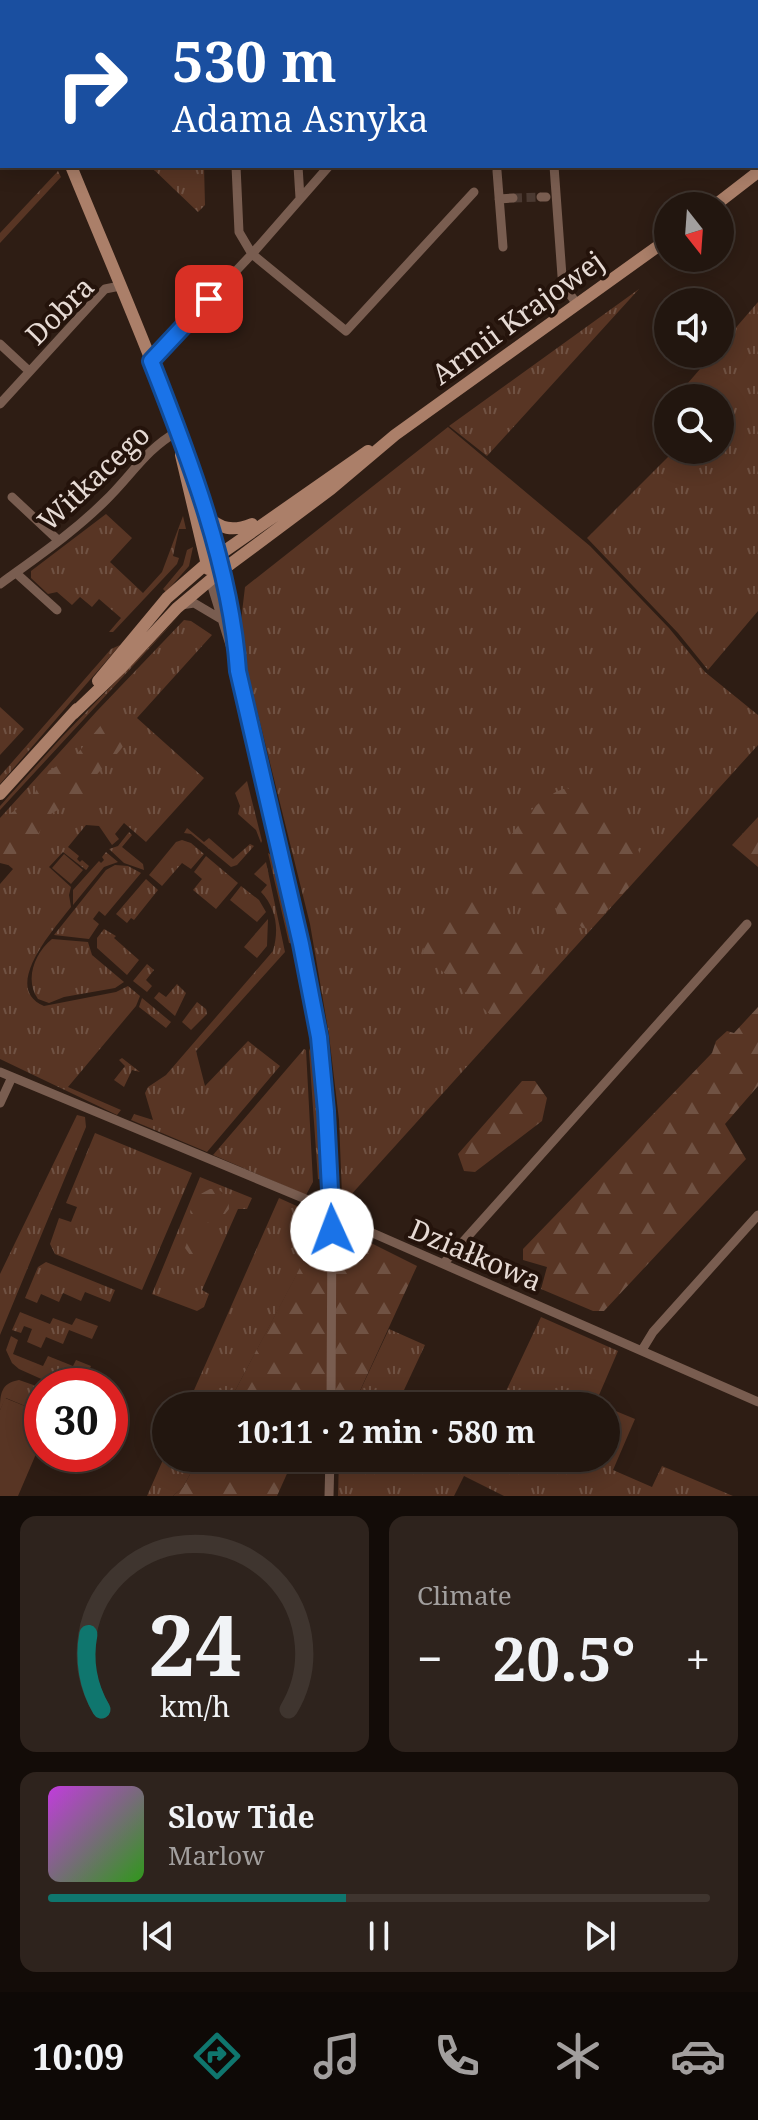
<!DOCTYPE html>
<meta charset="utf-8">
<style>
body{margin:0;font-family:"Noto Serif",serif;background:#2e231d;color:#f1f3f6;height:100vh;display:flex;flex-direction:column;font-size:30px;white-space:nowrap}
*{box-sizing:border-box;margin:0}
p{font-size:26px;color:#a29f9e}
.icon{flex:none;width:44px;height:44px;fill:none;stroke:currentColor;stroke-width:2;stroke-linecap:round;stroke-linejoin:round}
.map{position:relative;height:1496px;overflow:hidden}
.details{display:flex;flex-direction:column;gap:20px;padding:20px;background:#130c08;flex:1}
.details>*{flex:none}
.guide{position:absolute;left:0px;top:0px;width:758px;height:168px;box-shadow:0 4px 20px #0003,0 0 0 2px #3f352f;background:#1a4fa0;color:#fff;overflow:hidden}
.needle{width:52px;rotate:163deg}
.fabs{position:absolute;left:654px;top:192px;display:grid;gap:16px}
.fabs a{display:grid;place-items:center;width:80px;height:80px;border-radius:50%;background:#22160f;box-shadow:0 4px 20px #0003,0 0 0 2px #3f352f;font-size:40px}
.speed{position:absolute;left:24px;top:1368px;display:flex;gap:16px;font-size:40px;font-weight:700;text-align:center}
.speed>*{display:grid;place-content:center;width:104px;height:104px;border-radius:50%;background:#22160f;box-shadow:0 4px 20px #0003,0 0 0 2px #3f352f;line-height:1}
.speed .limit{border:12px solid #d22;background:#fff;color:#111}
.pin{position:absolute;display:grid;place-items:center;width:68px;height:68px;color:#fff;margin:-34px;border-radius:16px;box-shadow:0 4px 12px #0006}
.me{position:absolute;width:88px;margin:-44px;rotate:358deg;stroke-linejoin:round;filter:drop-shadow(0 0 6px #0008)}
.turn{display:flex;align-items:center;gap:28px;height:168px;padding:0 40px;font-size:36px}
.turn .icon{width:104px;height:104px;stroke-width:2.5}
.turn b{display:block;font-size:56px;line-height:68px}
.big{font-size:60px;font-weight:700;line-height:1.1}
.details .card{flex:1;display:flex;flex-direction:column;justify-content:center;gap:12px;min-width:0;padding:0 28px;border-radius:16px;background:#2e231d}
.details .dial{align-items:center;gap:0}
.dial svg{height:208px;overflow:visible;fill:none;stroke:#3f352f;stroke-width:7;stroke-linecap:round;text-anchor:middle}
.dial text{fill:#f1f3f6;stroke:none}
.song{display:flex;align-items:center;gap:24px}
.cover{width:96px;height:96px;border-radius:12px;background:linear-gradient(135deg,hsl(290 70% 55%),hsl(110 70% 35%))}
.played{height:8px;border-radius:4px;background:linear-gradient(90deg,#0f766e 45%,#3f352f 45%)}
.keys{display:flex;justify-content:space-around;direction:ltr}
.heat{display:flex;justify-content:space-between;align-items:center;font-size:44px;direction:ltr}
.details .tiles{flex:1;display:grid;gap:20px;grid-template-columns:1fr 1fr}
.card:last-child{grid-column:span 2}
.trip{position:absolute;left:152px;top:1392px;width:468px;height:80px;border-radius:40px;background:#22160f;box-shadow:0 4px 20px #0003,0 0 0 2px #3f352f;font-weight:700;line-height:80px;text-align:center}
.dock{display:flex;height:128px;justify-content:space-around;align-items:center;background:#0e0906;color:#a29f9e}
.dock .icon{width:56px;height:56px}
.dock .active{color:#0f766e}
.dock b{font-size:36px;color:#f1f3f6}
.map>svg:first-child{display:block}
.grass{fill:url(#grass-tufts)}
.forest{fill:url(#forest-firs)}
.pitch{fill:#583524}
.lines{fill:none;stroke-linecap:round;stroke-linejoin:round}
.street-tunnel{stroke:#4a3931;stroke-width:9;stroke-dasharray:9 4.5;stroke-linecap:butt}
.street{stroke:#795d50;stroke-width:9}
.secondary{stroke:#ab7f69;stroke-width:12}
.route-casing{stroke:#114b97;stroke-width:20}
.route{stroke:#1a73e8;stroke-width:14}
.labels{text-anchor:middle;dominant-baseline:central;stroke-width:8;stroke-linejoin:round;paint-order:stroke}
.street-label{font-size:28px;fill:#e6dad4;stroke:#24130b}
</style>
<div class="map">
<svg width="758" height="1496" viewBox="0 0 758 1496">
<defs>
<pattern id="grass-tufts" width="24" height="20" patternUnits="userSpaceOnUse" patternTransform="scale(2)"><rect width="24" height="20" fill="#583524"/><path d="M3 7l-1-3M5 7V3M7 7l1-3M15 17l-1-3M17 17v-4M19 17l1-3" fill="none" stroke="#705243"/></pattern>
<pattern id="forest-firs" width="22" height="20" patternUnits="userSpaceOnUse" patternTransform="scale(2)"><rect width="22" height="20" fill="#583524"/><path d="M5 1l3.5 6h-7zM16 11l3.5 6h-7z" fill="#705243"/></pattern>
</defs>
<rect width="100%" height="100%" fill="#2e1d14"/>
<path class="grass" d="M150,166H204L205,205L198,212Z
M58,171L61,177L0,243V233Z
M639,289L487,456L449,426Z
M758,302V611L708,670L678,633L587,538L675,450H720V398H675L713,354H720V346Z
M448,427L590,546L669,628L705,672L758,715V745L349,1197L342,1195L339,1120L329,1035L310,924L239,638L245,587Z
M106,514L132,538L110,562L143,593L162,572L183,516L186,529H179L173,556L179,558L177,564L113,632H109L121,618L99,599L92,607L80,597L72,605L57,592L48,594L31,578V571Z
M193,547L189,566L166,592L163,589L183,565L187,550Z
M180,615L0,810V806L61,738Z
M184,620L191,621L212,635L137,718L204,778L146,842L124,823L115,834L119,839L112,845L99,826L86,825L68,847L79,856L77,859L80,862L82,860L89,866L86,870L63,852L49,867L71,887L69,895L71,907C55,928 0,988 44,1006L116,992L128,986L140,996L136,1006L68,1087L121,1110L117,1115L0,1059V884L13,869L0,858V818L97,711Z
M120,645L0,784V776L111,649Z
M0,707L24,729L0,755Z
M247,781L262,841L261,843L256,830L238,814L240,806L235,793Z
M187,828L204,842L209,838L233,859L250,844L254,846L237,865L231,867L191,834L184,833Z
M129,832L132,835L122,847L143,864L144,870L124,863L109,849L118,846Z
M182,840L191,843L204,854L191,869L182,863L162,886L149,875L176,842Z
M106,852L118,862L104,867L73,905V890L99,861L101,863L104,860L102,857Z
M268,853L276,858L296,944L289,943Z
M206,856L238,883L216,909L193,890L202,879L194,872Z
M266,862L285,952L196,1051L205,1086L248,1041L280,1066L207,1152L131,1120L134,1114L153,1120L145,1093L148,1087L166,1075L273,951C279,930 277,909 261,892L267,885L254,874Z
M115,865L128,866L141,873L105,916L99,911L93,919L99,924L89,939L54,935L106,870Z
M146,879L158,890L134,920L131,918L127,923L116,914Z
M241,886L259,900L266,912L257,922L230,900Z
M268,919L267,946L257,958L244,947Z
M104,929L116,936L114,938L139,960L127,975L97,948V938Z
M52,939L88,942L92,955L124,982L115,988L64,997L49,1003L38,999C24,979 35,953 52,939Z
M147,964L154,970L146,980L152,986L147,992L133,981Z
M177,984L186,993L175,1016L154,998L159,992L166,997Z
M142,998L171,1022L166,1028L139,1007Z
M197,1002L206,1009L207,1014L191,1030L182,1022Z
M313,1040L315,1051L325,1180L318,1179L309,1051Z
M304,1049L306,1050L313,1182L306,1195L213,1155Z
M122,1058L140,1072L132,1070L124,1087L114,1080L125,1066L119,1060Z
M77,1115L85,1117L86,1127L0,1335V1274Z
M95,1133L192,1173L142,1290L55,1254L50,1244L59,1218L71,1222L77,1207L66,1203Z
M200,1177L252,1198L247,1209H238L202,1290L209,1294L204,1307L197,1311L152,1294Z
M279,1198L319,1216L320,1242L312,1246L227,1406H187Z
M46,1262L115,1290L110,1302L85,1292L81,1301L63,1293L59,1302L41,1294L37,1303L25,1298L38,1267Z
M20,1312L50,1324L53,1318L72,1325L76,1318L98,1326L92,1339L69,1330L63,1344L46,1337L41,1348L27,1342L32,1329L24,1326L21,1333L12,1330Z
M541,1317L618,1351L596,1402L604,1406H499Z
M389,1329L425,1345L404,1390L437,1406H353Z
M11,1336L18,1340L13,1354L43,1366L48,1356L73,1366L76,1360L91,1366L83,1386H57L19,1369L12,1363L6,1350Z
M19,1380L42,1388V1413L6,1398L0,1410C0,1394 1,1383 19,1380Z
M606,1407L635,1419L613,1470L652,1487L662,1466L733,1496H504L464,1476L454,1496H338L339,1458H606Z
M166,1453V1458H199L183,1487L173,1496H147Z"/>
<path class="forest" d="M116,714L124,718C137,746 109,758 95,777V793L90,805L66,806L52,813L36,837L19,850L8,865L0,863V819L25,805L34,795L45,773L76,755L107,718Z
M567,788L578,794L635,843L644,863L629,887L590,929L582,928L575,918L558,914L553,900L511,887L501,851C516,827 538,795 567,788Z
M758,817V867L732,845Z
M463,889C478,891 484,897 495,907C525,932 530,942 543,979L505,1022L494,1018L423,954L425,933Z
M758,1007V1086L725,1124L746,1159L604,1311H593L541,1289L547,1267L523,1260V1249L712,1053L716,1041L727,1031L734,1033Z
M522,1081H535L547,1098L542,1121L475,1172L464,1171L458,1154Z
M210,1189C223,1189 229,1195 229,1209L221,1219C209,1224 196,1226 190,1212L195,1197Z
M343,1229L417,1266L353,1406L321,1400L318,1406H227L312,1245Z
M214,1235L219,1243C216,1255 213,1258 202,1261L193,1259L185,1248L188,1240Z
M199,1458H294L277,1496H173L183,1487Z"/>
<path class="pitch" d="M64,854L83,870L71,884L52,868Z
M5,1398L42,1413V1440L18,1496H0V1410Z"/>
<g class="lines">
<path class="street-tunnel" d="M513,198L541,197"/>
<path class="street" d="M174,0V2
M241,0V2
M348,0V2
M406,0V2
M249,2L251,0
M475,2L477,0
M587,2L589,0
M0,8H2
M0,43L2,45
M236,166L239,232L252,254L346,331L474,192
M298,166L300,198
M554,166L562,276L566,289L577,304
M497,171L503,247
M541,197H546
M499,199L513,198
M0,344L29,371
M151,361L252,254L329,166
M0,404L105,289L120,286
M12,497L59,541
M221,571L237,660
M16,573L57,610
M210,580L238,671L301,944L319,1037L332,1210L331,1406
M0,584C37,557 74,532 106,500C130,477 147,448 177,432
M181,605L194,603L221,619
M0,1072L332,1210L352,1224L758,1402
M0,1103L12,1077
M444,1263L747,924
M642,1350L653,1332L758,1215
M329,1496L330,1458"/>
<path class="secondary" d="M9,0V2
M71,166C124,296 183,424 218,560
M714,206L758,172
M181,455L208,569
M205,515C221,529 232,532 252,524
M98,681L167,598L206,564L368,451
M73,714L122,667L177,608L221,571L331,489L395,435L668,239
M0,794L77,709"/>
</g>
<g class="lines">
<defs>
<path id="route" d="M209,299L151,361C189,457 231,567 238,671L301,944L319,1037L326,1111L332,1230"/>
</defs>
<use href="#route" class="route-casing"/>
<use href="#route" class="route"/>
</g>
<g class="labels">
<g class="street-label">
<text transform="translate(59 310) rotate(-45)">Dobra</text>
<text transform="translate(517 317) rotate(-36)">Armii Krajowej</text>
<text transform="translate(93 477) rotate(-43)">Witkacego</text>
<text transform="translate(476 1254) rotate(23)">Działkowa</text>
</g>
</g>
</svg>
<div class="fabs">
<a><svg class="needle" viewBox="-14 -14 28 28"><path d="M0-13l5 13h-10z" fill="#e53935"/><path d="M0 13l5-13h-10z" fill="#a29f9e"/></svg></a>
<a><svg class="icon" aria-label="sound" viewBox="0 0 24 24"><path d="M4 9h4l5-4v14l-5-4H4zM17 9q2 3 0 6"/></svg></a>
<a><svg class="icon" aria-label="search" viewBox="0 0 24 24"><circle cx="10" cy="10" r="6"/><path d="M15 15l6 6"/></svg></a>
</div>
<div class="speed"><div class="limit">30</div></div>
<div class="pin" style="left:209px;top:299px;background:#d93025"><svg class="icon" aria-label="arrive" viewBox="0 0 24 24"><path d="M6 21V4h12l-3 4 3 4H6"/></svg></div>
<svg class="me" style="left:332px;top:1230px" viewBox="-20 -20 40 40"><circle r="19" fill="#fff"/><path d="M0-13L10 11 0 6-10 11z" fill="#1a73e8"/></svg>
<div class="trip">10:11 · 2 min · 580 m</div>
<div class="guide">
<div class="turn"><svg class="icon" aria-label="right" viewBox="0 0 24 24"><path d="M7 20v-9h11M14 6l5 5-5 5"/></svg><div><b>530 m</b>Adama Asnyka</div></div>
</div>
</div>
<section class="details">
<div class="tiles">
<div class="card dial"><svg viewBox="0 0 100 80">
<path d="M14 69A42 42 0 1 1 86 69"/>
<path d="M14 69A42 42 0 0 1 9 40" stroke="#0f766e"/>
<text x="50" y="56" font-size="32" font-weight="700">24</text>
<text x="50" y="72" font-size="11">km/h</text>
</svg></div>
<div class="card"><p>Climate</p>
<div class="heat"><a>−</a><b class="big">20.5°</b><a>+</a></div>
</div>
<div class="card">
<div class="song"><i class="cover"></i><div><b>Slow Tide</b><p>Marlow</p></div></div>
<div class="played"></div>
<div class="keys"><svg class="icon" aria-label="previous" viewBox="0 0 24 24"><path d="M18 5L8 12l10 7zM5 5v14"/></svg><svg class="icon" aria-label="pause" viewBox="0 0 24 24"><path d="M8 5v14M16 5v14"/></svg><svg class="icon" aria-label="next" viewBox="0 0 24 24"><path d="M6 5l10 7-10 7zM19 5v14"/></svg></div>
</div>
</div>
</section>
<nav class="dock">
<b>10:09</b>
<svg class="icon active" aria-label="directions" viewBox="0 0 24 24"><path d="M12 3l9 9-9 9-9-9zM9 14v-3h6M13 9l2 2-2 2"/></svg>
<svg class="icon" aria-label="music" viewBox="0 0 24 24"><path d="M9 18V5l10-2v13"/><circle cx="6" cy="18" r="3"/><circle cx="16" cy="16" r="3"/></svg>
<svg class="icon" aria-label="phone" viewBox="0 0 24 24"><path d="M5 4h4l2 5-3 2q2 4 5 5l2-3 5 2v4C11 20 4 13 5 4z"/></svg>
<svg class="icon" aria-label="climate" viewBox="0 0 24 24"><path d="M12 3v18M4 7l16 10M4 17L20 7"/></svg>
<svg class="icon" aria-label="car" viewBox="0 0 24 24"><path d="M5 17H2v-5l4-1 3-4h7l3 4 3 1v5h-3M9 17h6M6 11h13"/><circle cx="7" cy="17" r="2"/><circle cx="17" cy="17" r="2"/></svg>
</nav>
